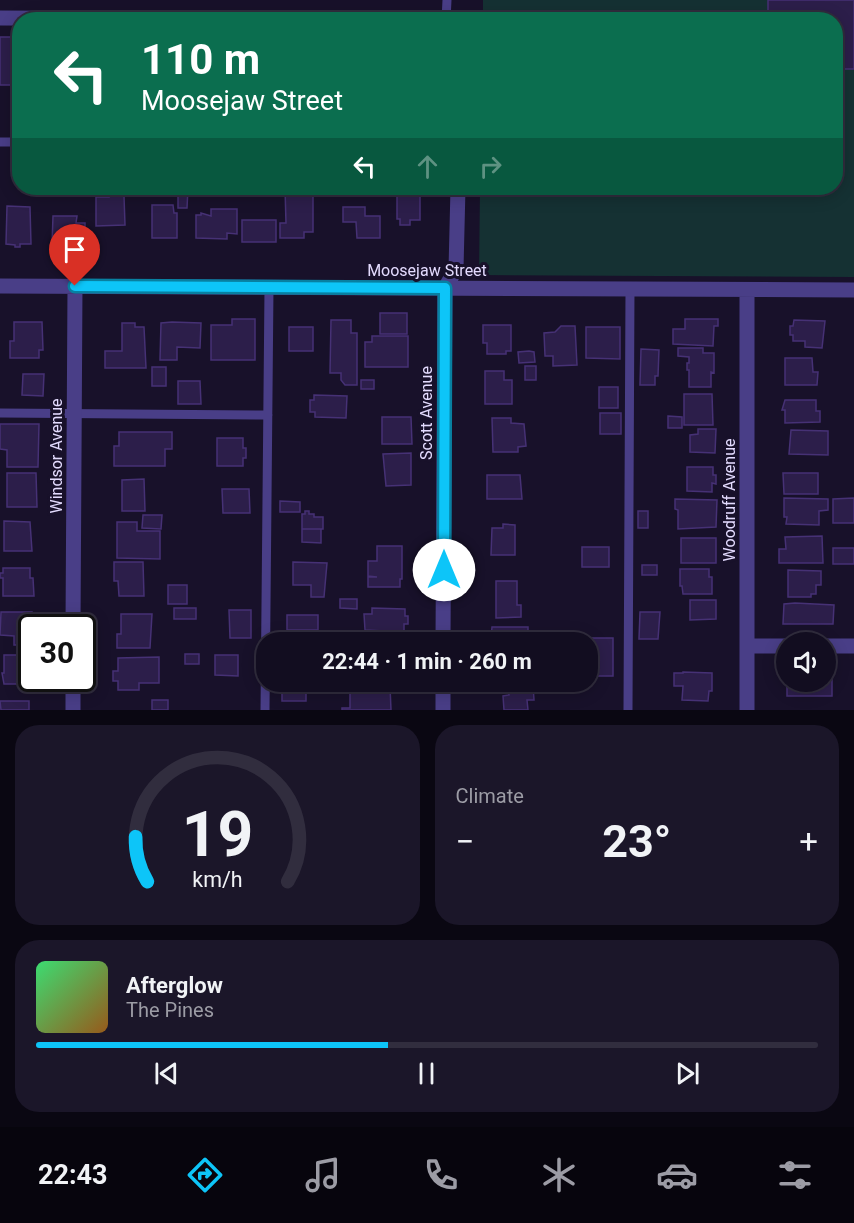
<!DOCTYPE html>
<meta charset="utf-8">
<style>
body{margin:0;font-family:Roboto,sans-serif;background:#1b1629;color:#f1f3f6;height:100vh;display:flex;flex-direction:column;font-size:22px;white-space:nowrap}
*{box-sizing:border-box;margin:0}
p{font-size:20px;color:#9c9ca5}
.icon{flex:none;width:33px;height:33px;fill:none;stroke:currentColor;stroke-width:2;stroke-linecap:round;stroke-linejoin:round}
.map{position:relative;height:710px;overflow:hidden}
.sheet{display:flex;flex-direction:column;gap:15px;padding:15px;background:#0a0712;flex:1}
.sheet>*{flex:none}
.top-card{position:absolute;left:12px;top:12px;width:831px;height:183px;border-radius:24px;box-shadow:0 3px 15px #0003,0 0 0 2px #312d3e;background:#0b6e4f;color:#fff;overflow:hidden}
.buttons{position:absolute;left:776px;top:632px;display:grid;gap:12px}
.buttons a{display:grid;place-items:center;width:60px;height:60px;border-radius:50%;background:#120d20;box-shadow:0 3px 15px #0003,0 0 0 2px #312d3e;font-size:30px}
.speed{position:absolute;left:18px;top:614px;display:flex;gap:12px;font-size:30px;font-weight:700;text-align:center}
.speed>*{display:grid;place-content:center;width:78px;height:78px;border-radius:50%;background:#120d20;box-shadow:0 3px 15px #0003,0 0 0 2px #312d3e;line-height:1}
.speed .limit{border:3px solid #111;border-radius:9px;background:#fff;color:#111}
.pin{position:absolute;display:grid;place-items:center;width:51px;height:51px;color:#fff;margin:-62px -26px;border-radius:50% 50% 50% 0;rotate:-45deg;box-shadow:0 0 6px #0007}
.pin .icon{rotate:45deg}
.me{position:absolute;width:66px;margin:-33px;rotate:0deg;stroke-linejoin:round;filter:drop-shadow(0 0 4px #0008)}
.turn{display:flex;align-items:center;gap:21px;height:126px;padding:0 30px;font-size:27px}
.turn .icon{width:78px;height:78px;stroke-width:2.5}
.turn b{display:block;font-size:42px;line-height:51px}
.lanes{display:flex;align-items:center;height:57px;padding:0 30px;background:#0003;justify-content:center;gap:30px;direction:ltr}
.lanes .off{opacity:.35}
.big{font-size:45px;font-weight:700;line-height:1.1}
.sheet .widget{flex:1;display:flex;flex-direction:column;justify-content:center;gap:9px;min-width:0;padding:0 21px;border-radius:24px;background:#1b1629}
.sheet .dial{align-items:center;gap:0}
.dial svg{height:156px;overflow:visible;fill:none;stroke:#312d3e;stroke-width:7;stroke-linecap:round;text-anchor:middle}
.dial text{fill:#f1f3f6;stroke:none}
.song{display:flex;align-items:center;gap:18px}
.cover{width:72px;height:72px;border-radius:9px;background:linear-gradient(135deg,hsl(140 70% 55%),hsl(30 70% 35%))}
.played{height:6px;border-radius:3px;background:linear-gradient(90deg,#0dc5f8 45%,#312d3e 45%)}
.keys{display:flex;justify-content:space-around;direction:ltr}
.heat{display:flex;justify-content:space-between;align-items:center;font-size:33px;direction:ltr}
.sheet .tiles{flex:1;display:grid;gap:15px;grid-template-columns:1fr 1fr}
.widget:last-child{grid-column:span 2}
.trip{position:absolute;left:256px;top:632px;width:342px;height:60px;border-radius:24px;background:#120d20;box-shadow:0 3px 15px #0003,0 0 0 2px #312d3e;font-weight:700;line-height:60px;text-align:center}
.dock{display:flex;height:96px;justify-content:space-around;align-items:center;background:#07050d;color:#9c9ca5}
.dock .icon{width:42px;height:42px}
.dock .current{color:#0dc5f8}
.dock b{font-size:27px;color:#f1f3f6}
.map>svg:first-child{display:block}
.green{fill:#153133}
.building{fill:#2c1e4a;stroke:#463175;stroke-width:1.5}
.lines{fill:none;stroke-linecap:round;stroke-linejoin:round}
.service{stroke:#493e87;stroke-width:9}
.minor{stroke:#493e87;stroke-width:15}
.route-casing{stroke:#0880a1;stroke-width:15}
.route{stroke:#0dc5f8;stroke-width:10}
.labels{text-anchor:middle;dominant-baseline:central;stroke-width:6;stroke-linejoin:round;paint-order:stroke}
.street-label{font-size:16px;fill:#e3dbfe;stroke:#18112a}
</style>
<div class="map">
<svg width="854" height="710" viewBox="0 0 854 710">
<rect width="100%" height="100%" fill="#18112a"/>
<path class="green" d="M483,0H854V277L479,275L480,188H836V20L483,19Z"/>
<path class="building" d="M768,0H854V69H836V20H768Z
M0,37H18L20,85H0Z
M108,188H117V196H124L125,225L96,226V197H109Z
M178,188H188L187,208H178Z
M285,188L309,190V188H313V232H304V238H280V223H286Z
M420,191V220H410V225H400V219H397V195H409V192Z
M152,205H173L174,213H177V238H152Z
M7,206L30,207L31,244H20V247H15V245L6,244Z
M343,207H365V216H380V238H357L356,222H343Z
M211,209H237V234L227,233V239L196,238V215H201V213L211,216Z
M53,216H77L76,223H85V247L52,245Z
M242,220H276V242H242Z
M380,313H407V334H380Z
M232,319H255V360H211V325H232Z
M685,319H718V326H714L713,346L673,344V329H685Z
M331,320H351V333H357V385H345L341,380V373H330Z
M794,320L825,321L822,348L805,347V341H793V335H790V326H793Z
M14,322H42L43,350H39V358H10V341H14Z
M172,322L201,323L200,348L177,347V360H160L161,323Z
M122,323H135V327H144L146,368H105V351H122Z
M483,325H511V351H506V354H487V343H483Z
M561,326H575L577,365L553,366V356H545L544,333L555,332Z
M289,327H313V351H289Z
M586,327H620V359L586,358Z
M372,336H408V367H365V342H372Z
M678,348H703V353H714V373L711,372V387H689V370H687V363H689V357L678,356Z
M641,349L659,350L658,376H655V385H640Z
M529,351L534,352L535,362L519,363L518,352Z
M785,358H812L813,372H818L817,385H785Z
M525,366H536V380H525Z
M152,367H166V386H152Z
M485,371H504V380H512V404H485Z
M23,374H44L43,396L22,395Z
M361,380H374V389H361Z
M178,381H200L201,404H178Z
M599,387H618V408H599Z
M684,394H712L713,425H684Z
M314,395L347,396L346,418L315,417V412H310V400H314Z
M785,400H816V411H820V422L785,423V410H782Z
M600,413H621V434H600Z
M668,416L682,417V428H668Z
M382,417H411L412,444H382Z
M492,418H511V423L524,424L526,446L518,447V452H493Z
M0,424H39L38,467H7V450L0,449Z
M698,429H716L715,453L690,452V435L698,434Z
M791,430L828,431V455L789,454Z
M119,432H172V449H165V466H114V446H119Z
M217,438H243V448H246V458H243V466H217Z
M411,453V485L386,486L383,454Z
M687,467H713V475H716V484L712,483V492L687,491Z
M7,473H36L37,507H7Z
M783,473H818V494H784Z
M487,475H520L522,499H487Z
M144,479L145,511H122V480Z
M222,489H249L250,513H223Z
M784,498L828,499V510L819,511V525L786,524L787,517H784Z
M854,498V523H833V499Z
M675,499L717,500L716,527L678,529V510L675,509Z
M280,501L300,502V512H280Z
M305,511H309V514H314V517H323V529H302V514H305Z
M638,511H648V528H638Z
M143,515H162L161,529L142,528Z
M4,521L30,522L32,551H4Z
M117,522H137V531H160V559L117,558Z
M503,524L515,525V555H491L492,528H503Z
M302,529H321V543L302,542Z
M822,536L823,563H779V549H786L785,537Z
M681,538H716V563H681Z
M377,546H402V579H400V587H368V577H377L368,576V561H377Z
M582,547H609V567H582Z
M833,548H854V564H833Z
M114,562H143L144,596H119L118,581H114Z
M293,562L327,563L324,597H311V585H293Z
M642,565H657V575H642Z
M3,568H30V578H33L34,596H3V578H0V573H3Z
M680,569H709V577H712V594H683L682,586H680Z
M788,570L821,571V585H816V594H811V597H788Z
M496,581H517V605H521V617L496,618Z
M168,585H187V604H168Z
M340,599H357V609L340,608Z
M690,600H716V619L690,620Z
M795,603L834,605L833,624H783L784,604Z
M174,608H196V619H174Z
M372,608L405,609V616H408V624H404V632L365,630L364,614H372Z
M229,610H251V638H230Z
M1,612H32L31,645H14V636L0,635Z
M640,612H660L658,639H639Z
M121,614H152L150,648H117V634H121Z
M287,615H318V630H287Z
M492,627H528V642H488V638H491Z
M588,638H613V676H588Z
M185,654H199V664H185Z
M4,655H32V678H33V684H4L2,673H4Z
M215,655H238V676L215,675Z
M159,657V683H139V690H118V681H113V671H118V658Z
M825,671L832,672V696H787V681H825Z
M683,672L712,673V691H709L708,701L682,700L683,686H674V673H683Z
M282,685H306V701H282Z
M350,685L390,686L391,710H342V708H350Z
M533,685L534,700H527L528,710H504L503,696L509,695L508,687Z
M152,700H168V710H152Z
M0,701H29V710H1Z"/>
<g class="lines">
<path class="service" d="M446,20L447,0
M0,142H20
M0,413L268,415
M265,710L269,288
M628,710L630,289"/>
<path class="minor" d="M0,18L407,20
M0,286L854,290
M73,627L75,286
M443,642L445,288L456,269L458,188
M747,646H786
M825,646H854
M73,710V678
M443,710V681
M747,710V290"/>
</g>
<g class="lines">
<defs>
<path id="route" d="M75,286L445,288L444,570"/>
</defs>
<use href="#route" class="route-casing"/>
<use href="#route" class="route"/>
</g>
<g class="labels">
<g class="street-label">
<text x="427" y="270">Moosejaw Street</text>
<text transform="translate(426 413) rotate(-90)">Scott Avenue</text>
<text transform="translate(56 456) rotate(-90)">Windsor Avenue</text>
<text transform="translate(729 500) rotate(-90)">Woodruff Avenue</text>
</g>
</g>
</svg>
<div class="buttons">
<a><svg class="icon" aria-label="sound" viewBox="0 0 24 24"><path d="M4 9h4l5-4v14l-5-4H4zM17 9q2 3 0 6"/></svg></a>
</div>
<div class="speed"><div class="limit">30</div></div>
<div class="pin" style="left:75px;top:286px;background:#d93025"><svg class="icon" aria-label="arrive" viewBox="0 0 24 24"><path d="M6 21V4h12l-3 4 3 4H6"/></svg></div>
<svg class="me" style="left:444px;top:570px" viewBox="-20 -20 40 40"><circle r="19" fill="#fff"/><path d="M0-13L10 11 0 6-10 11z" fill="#0dc5f8"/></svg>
<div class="trip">22:44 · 1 min · 260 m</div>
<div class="top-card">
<div class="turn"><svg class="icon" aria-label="left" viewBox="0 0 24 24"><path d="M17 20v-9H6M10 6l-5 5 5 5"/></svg><div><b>110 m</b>Moosejaw Street</div></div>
<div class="lanes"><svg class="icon" aria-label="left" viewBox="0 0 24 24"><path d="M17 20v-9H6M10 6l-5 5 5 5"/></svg><svg class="icon off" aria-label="ahead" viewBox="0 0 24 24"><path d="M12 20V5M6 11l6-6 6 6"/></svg><svg class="icon off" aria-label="right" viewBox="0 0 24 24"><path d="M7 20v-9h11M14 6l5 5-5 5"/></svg></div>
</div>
</div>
<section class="sheet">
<div class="tiles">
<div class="widget dial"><svg viewBox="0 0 100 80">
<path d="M14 69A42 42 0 1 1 86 69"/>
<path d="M14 69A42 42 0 0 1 8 46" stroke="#0dc5f8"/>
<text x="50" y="56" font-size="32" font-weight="700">19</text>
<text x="50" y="72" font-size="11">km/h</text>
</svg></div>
<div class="widget"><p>Climate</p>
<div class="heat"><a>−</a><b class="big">23°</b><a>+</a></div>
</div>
<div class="widget">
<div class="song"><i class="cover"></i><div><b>Afterglow</b><p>The Pines</p></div></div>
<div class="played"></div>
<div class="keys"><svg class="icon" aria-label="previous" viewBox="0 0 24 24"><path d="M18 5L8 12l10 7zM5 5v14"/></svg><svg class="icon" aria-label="pause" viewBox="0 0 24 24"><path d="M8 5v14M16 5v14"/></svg><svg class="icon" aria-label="next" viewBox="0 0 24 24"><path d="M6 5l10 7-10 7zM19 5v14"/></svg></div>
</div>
</div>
</section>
<nav class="dock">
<b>22:43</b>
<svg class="icon current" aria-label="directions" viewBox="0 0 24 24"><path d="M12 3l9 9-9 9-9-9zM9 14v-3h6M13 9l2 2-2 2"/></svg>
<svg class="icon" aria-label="music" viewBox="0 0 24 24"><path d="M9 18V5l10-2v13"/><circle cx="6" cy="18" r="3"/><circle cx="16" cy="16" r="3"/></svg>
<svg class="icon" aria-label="phone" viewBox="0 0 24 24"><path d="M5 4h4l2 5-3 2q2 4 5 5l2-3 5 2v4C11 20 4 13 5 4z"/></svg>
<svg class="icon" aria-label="climate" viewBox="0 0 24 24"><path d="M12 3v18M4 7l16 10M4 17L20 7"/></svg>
<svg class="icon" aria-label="car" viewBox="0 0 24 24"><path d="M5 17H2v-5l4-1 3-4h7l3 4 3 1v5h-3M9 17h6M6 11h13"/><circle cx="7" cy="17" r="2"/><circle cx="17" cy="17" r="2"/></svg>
<svg class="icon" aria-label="filters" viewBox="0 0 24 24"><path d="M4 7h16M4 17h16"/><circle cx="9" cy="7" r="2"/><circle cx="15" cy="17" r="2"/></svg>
</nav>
